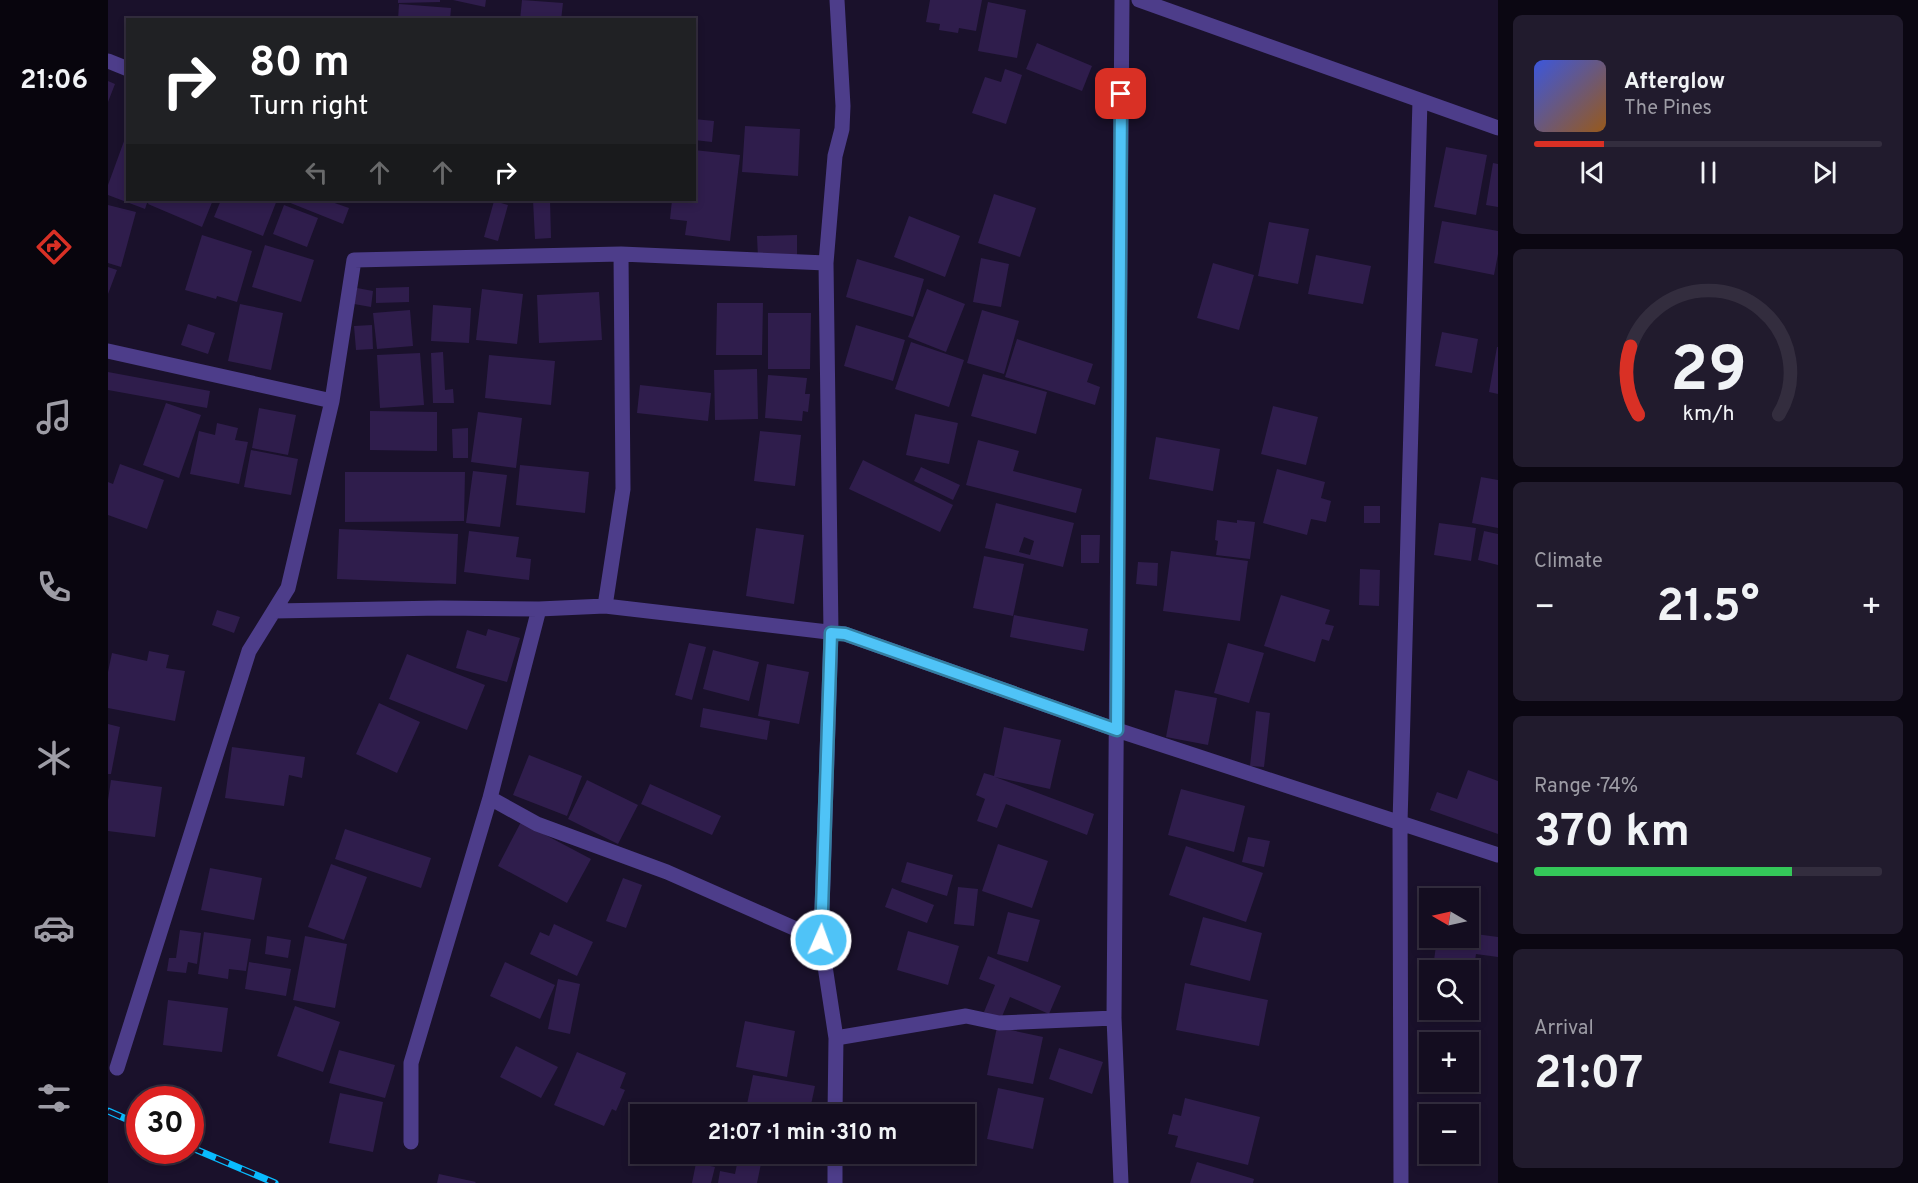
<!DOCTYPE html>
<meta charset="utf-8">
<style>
body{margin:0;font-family:Overpass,sans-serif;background:#211b2d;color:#f1f3f6;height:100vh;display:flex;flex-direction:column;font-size:22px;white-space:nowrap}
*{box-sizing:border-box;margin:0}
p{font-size:20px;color:#9d9ca5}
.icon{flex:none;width:33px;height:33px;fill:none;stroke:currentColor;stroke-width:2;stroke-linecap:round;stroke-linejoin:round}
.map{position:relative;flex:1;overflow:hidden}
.details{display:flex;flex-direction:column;gap:15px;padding:15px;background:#0b0712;width:420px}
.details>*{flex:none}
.hud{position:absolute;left:18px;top:18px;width:570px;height:183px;border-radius:0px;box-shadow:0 3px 9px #0003,0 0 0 2px #332d3e;background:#202124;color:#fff;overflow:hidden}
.needle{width:39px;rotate:279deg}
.buttons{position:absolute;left:1311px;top:888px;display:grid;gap:12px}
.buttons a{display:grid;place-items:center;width:60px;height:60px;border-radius:0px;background:#140d20;box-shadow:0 3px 9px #0003,0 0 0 2px #332d3e;font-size:30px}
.speed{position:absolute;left:18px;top:1086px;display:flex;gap:12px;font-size:30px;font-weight:700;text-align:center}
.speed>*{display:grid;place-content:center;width:78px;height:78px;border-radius:50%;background:#140d20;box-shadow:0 3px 9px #0003,0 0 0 2px #332d3e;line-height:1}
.speed .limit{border:9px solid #d22;background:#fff;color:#111}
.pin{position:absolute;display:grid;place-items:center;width:51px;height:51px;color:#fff;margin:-26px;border-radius:12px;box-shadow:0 3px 9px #0006}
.me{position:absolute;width:66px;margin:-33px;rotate:2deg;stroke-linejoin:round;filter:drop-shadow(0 0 4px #0008)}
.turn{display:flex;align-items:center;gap:21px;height:126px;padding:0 24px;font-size:27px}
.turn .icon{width:78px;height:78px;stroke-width:2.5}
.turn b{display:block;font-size:42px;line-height:51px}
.lanes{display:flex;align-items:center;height:57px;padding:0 24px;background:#0003;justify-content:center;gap:30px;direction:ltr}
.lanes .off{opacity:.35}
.big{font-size:45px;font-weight:700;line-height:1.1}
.details .widget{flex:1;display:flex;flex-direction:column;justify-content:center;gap:9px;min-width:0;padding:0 21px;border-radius:9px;background:#211b2d}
.details .dial{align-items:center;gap:0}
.dial svg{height:156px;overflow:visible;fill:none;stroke:#332d3e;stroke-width:7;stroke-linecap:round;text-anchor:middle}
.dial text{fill:#f1f3f6;stroke:none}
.song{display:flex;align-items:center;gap:18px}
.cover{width:72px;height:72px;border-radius:9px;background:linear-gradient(135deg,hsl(230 70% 55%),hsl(30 70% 35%))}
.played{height:6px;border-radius:3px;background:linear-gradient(90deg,#d93025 20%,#332d3e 20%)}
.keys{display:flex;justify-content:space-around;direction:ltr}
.heat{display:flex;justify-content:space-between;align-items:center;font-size:33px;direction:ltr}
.charge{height:9px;border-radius:4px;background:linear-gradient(90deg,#34c759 74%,#332d3e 0)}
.trip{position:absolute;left:522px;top:1104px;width:345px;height:60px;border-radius:0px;background:#140d20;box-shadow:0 3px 9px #0003,0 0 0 2px #332d3e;font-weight:700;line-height:60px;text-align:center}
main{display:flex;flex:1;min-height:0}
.dock{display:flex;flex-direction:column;width:108px;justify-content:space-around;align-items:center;background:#08050d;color:#9d9ca5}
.dock .icon{width:42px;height:42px}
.dock .current{color:#d93025}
.dock b{font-size:27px;color:#f1f3f6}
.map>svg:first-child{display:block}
.building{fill:#2f1d4c;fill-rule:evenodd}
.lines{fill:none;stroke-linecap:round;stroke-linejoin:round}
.minor{stroke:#4d3d8a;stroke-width:15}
.rail-casing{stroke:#09bbfe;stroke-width:7}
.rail{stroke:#1a112b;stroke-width:4.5;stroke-dasharray:14;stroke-linecap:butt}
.route-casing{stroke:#337fa1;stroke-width:15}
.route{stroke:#4fc3f7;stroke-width:10}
</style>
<main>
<nav class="dock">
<b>21:06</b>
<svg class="icon current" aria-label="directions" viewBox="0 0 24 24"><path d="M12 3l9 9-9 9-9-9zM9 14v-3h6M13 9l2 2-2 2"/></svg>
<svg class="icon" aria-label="music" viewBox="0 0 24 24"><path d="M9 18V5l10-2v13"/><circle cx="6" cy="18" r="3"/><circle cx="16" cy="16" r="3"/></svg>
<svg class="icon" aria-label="phone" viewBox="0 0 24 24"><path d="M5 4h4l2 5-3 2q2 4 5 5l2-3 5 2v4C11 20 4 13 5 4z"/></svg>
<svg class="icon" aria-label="climate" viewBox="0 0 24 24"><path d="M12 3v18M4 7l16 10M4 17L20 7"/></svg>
<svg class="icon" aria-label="car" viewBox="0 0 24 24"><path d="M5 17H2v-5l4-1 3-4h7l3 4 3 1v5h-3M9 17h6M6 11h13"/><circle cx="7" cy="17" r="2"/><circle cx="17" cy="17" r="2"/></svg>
<svg class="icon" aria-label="filters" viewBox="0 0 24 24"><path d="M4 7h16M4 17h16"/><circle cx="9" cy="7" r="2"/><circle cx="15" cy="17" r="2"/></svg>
</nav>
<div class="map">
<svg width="1390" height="1183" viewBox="0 0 1390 1183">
<rect width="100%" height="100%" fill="#1a112b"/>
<path class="building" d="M290,0H332V2L290,3Z
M345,0H378L377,7Z
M414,0L455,3L453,20H412Z
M822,0H874L868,31L851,28L850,33L831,30L832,24L818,22Z
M880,2L918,10L909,58L870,51Z
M291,4L343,8L342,20H290Z
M929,43L984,66L974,91L918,69Z
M897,69L914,75L898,124L864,113L877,77L893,82Z
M0,81L7,84L0,102Z
M586,119L606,121L604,142L586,140Z
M637,126L692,129L690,176L634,172Z
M19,133L20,200H40L37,209L0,195V185Z
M1338,147L1379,155L1368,215L1326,207Z
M586,150L632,155L622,241L577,235L579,221L562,219L564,200H586Z
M1385,163L1390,164V207L1378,205Z
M886,194L928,208L912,257L870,243Z
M42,200H105L94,227L40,204Z
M113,200H169L155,236L106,217Z
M175,200H218L241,208L235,224Z
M425,200H442L443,238L427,239Z
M386,201L400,205L390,241L376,237Z
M0,205L28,212L13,267L0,263Z
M176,205L210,218L199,247L165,234Z
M801,216L852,236L837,277L786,257Z
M1334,221L1390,231V254L1386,275L1326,263Z
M1161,222L1201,229L1190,284L1150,276Z
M94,235L144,251L129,302L109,296L108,299L77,290Z
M689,235V256L650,257L649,236Z
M157,245L206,260L193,302L144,287Z
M1208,255L1263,266L1255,304L1200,294Z
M873,258L901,264L893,307L865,302Z
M749,259L816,279L805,317L738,297Z
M1105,263L1146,275L1131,330L1089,318Z
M0,267L9,270L0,294Z
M301,287V302L268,303V288Z
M249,288L265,291L263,307L246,304Z
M374,289L415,294L409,344L368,340Z
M819,289L857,304L838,352L800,337Z
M491,292L494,340L431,343L429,295Z
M609,303H655L654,355H608Z
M132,304L175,313L163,370L120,361Z
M325,305L363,308L361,343L323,341Z
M302,310L305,346L269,349L265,313Z
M874,310L911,321L896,374L859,363Z
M660,313H703L702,369H660Z
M80,324L107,333L100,354L73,345Z
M264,325L265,349L248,350L246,326Z
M748,325L797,340L785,381L736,366Z
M1334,332L1370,339L1364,373L1327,366Z
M909,339L985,364L979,382L992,387L987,405L897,377Z
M803,342L856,360L841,407L787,389Z
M1389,347H1390V394L1381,392Z
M335,352L337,390L345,389L346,403H325L323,353Z
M312,353L316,405L272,408L269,355Z
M381,355L447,361L443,405L377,398Z
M649,369L650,419L607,420L606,370Z
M0,372L102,391L99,408L0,390Z
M875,374L939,392L928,434L863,416Z
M660,375L699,378L697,394H702L700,412L695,411L694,421L657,418Z
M532,385L603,393L600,421L529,413Z
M58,403L93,415L71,478L35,465Z
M1165,406L1210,417L1198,465L1153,454Z
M151,408L188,415L180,455L144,448Z
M262,411L329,412V451L262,450Z
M370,412L414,418L408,468L363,462Z
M807,414L850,423L841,464L798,455Z
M109,423L130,428L127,440L140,442L131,484L82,474L91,431L107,435Z
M360,428V458H345L344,429Z
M652,431L693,435L687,486L646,481Z
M1048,437L1112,449L1105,491L1041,479Z
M870,440L911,451L905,471L974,489L968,513L858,485Z
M143,450L190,459L183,495L136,487Z
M755,460L845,505L832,532L741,489Z
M12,464L56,480L39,529L0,515V482L5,484Z
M412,465L481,472L477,513L408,505Z
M813,467L852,485L845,500L806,481Z
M1169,469L1217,482L1213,498L1223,501L1218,522L1203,519L1199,535L1155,523Z
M365,471L399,475L392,527L358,523Z
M237,472H357L356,521L237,522Z
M1373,477L1390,480V528L1364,523Z
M888,503L966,523L955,567L877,548ZM916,537L926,541L922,555L911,552Z
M1256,506H1272V523H1256Z
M1109,520L1129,523V520L1147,522L1142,559L1108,555L1110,541L1107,540Z
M1331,523L1368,528L1363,561L1326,555Z
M648,528L696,535L686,604L638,596Z
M231,529L350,534L348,584L229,579Z
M361,531L411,537L408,557L423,559L421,580L356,572Z
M1376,531L1390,534V565L1370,560Z
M973,535H992L991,563H973Z
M1063,551L1140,561L1132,621L1055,611Z
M876,556L916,564L905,616L865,608Z
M1030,562L1050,563L1049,586L1028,584Z
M1252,569L1272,570L1271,606L1251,605Z
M1173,595L1222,610L1217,624L1226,626L1221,641L1214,639L1207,662L1156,646Z
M109,610L132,617L126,633L104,625Z
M906,615L980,629L976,651L902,637Z
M380,629L412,638L399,682L348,668L359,630L378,636Z
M581,643L598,647L584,700L567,695Z
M1120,643L1156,653L1141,703L1106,693Z
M605,650L651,662L641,701L595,689Z
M41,651L61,655L58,668L77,671L67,721L0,708V672L4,653L39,661Z
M299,654L377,685L359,730L281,699Z
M659,664L701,672L691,724L650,716Z
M1067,690L1109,698L1100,745L1058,737Z
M271,703L312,722L289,773L248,754Z
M595,708L662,721L659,740L592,727Z
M1148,711L1162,713L1156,767L1142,766Z
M0,724L12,727L3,774H0Z
M896,727L953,740L942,789L887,777L986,814L979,835L898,804L889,828L869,821L877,799L868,795L876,773L886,776Z
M124,747L197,757L194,778L181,775L176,806L117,798Z
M421,755L474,776L459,816L405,795Z
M1360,770L1390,781V834L1322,810L1329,792L1349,799Z
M3,780L54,787L47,837L0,831V800Z
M479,780L530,805L510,844L460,819Z
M542,784L613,816L604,835L533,804Z
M1073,789L1137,806L1126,852L1060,835Z
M413,822L483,859L459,903L390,866Z
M237,829L323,858L313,888L227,859Z
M1140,837L1162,841L1156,867L1134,862Z
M890,844L940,861L924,908L874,891Z
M1078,846L1155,873L1138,922L1061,895Z
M799,862L845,875L839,896L793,882Z
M223,864L259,877L236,940L200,927Z
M102,868L154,878L146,920L93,910Z
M515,878L534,885L518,928L498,921Z
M850,887L870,889L866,926L846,924Z
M784,888L826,905L819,923L777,907Z
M900,912L932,920L920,962L889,954Z
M1095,917L1154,933L1142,981L1082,965Z
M446,924L485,942L469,976L422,954L432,932L441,936Z
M72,930L93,933L89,964L80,962L78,973L59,971L61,958H68Z
M800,931L851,946L840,985L789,970Z
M96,932L143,939L138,971L121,969L120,979L90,974Z
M1360,933L1390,937V957L1368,954L1365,973L1360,972V970L1325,968L1329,938H1360Z
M159,936L183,940L180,958L157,954Z
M197,936L239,944L227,1008L185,1000Z
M880,956L953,986L941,1014L902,997L893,1019L876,1012L887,985L871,979Z
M141,962L183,969L178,996L137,989Z
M397,962L447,985L432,1019L382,996Z
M450,979L472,984L462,1034L440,1029Z
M1077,983L1160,1000L1151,1046L1068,1030Z
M60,1000L120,1008L114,1052L55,1045Z
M187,1006L232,1022L215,1072L169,1056Z
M637,1021L687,1031L679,1077L628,1067Z
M889,1027L935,1037L925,1084L879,1075Z
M408,1046L450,1067L433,1098L392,1077Z
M951,1048L995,1062L984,1094L941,1079Z
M231,1050L287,1065L277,1098L221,1083Z
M469,1052L518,1073L512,1088L517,1090L508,1111L504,1109L496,1126L446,1105Z
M645,1075L707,1086L701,1114H637Z
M890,1088L936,1098L925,1149L879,1139Z
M232,1093L275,1102L265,1152L221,1143Z
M1077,1098L1152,1117L1140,1165L1067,1147L1070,1136L1060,1134L1065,1114L1073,1116Z
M631,1154H655L649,1183H610L612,1171L627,1174Z
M1089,1162L1146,1179L1145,1183H1082Z
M588,1163L607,1167L603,1183H584Z
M331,1174L368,1182L367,1183H329Z"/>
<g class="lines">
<path class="minor" d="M1031,0L1390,128
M0,61L20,69
M0,351L224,401
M497,606L515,489L513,254
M166,611L333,608L431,609L497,606L737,634L1009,730L1390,855
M382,798L429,824L559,872L713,940
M728,1038L858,1016L891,1023L1006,1018
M9,1068L141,651L180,588L224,401L246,260L513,254L718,263
M727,1114L728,1038L713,940L723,633L718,263L727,156L734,129L735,106L729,0
M303,1142V1063L382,798L431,609
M727,1183V1154
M1013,1183L1006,1018L1014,0
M1293,1183L1292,823L1312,100"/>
<defs>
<path id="rail" d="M0,1111L32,1125
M82,1147L167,1183"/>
</defs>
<use href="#rail" class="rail-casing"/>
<use href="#rail" class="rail"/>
</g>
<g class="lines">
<defs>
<path id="route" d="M713,940L723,633L737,634L1009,730L1013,94"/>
</defs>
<use href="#route" class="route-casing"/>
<use href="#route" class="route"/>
</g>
</svg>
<div class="buttons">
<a><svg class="needle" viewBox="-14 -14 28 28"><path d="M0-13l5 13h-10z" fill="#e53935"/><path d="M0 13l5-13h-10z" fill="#9d9ca5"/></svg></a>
<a><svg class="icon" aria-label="search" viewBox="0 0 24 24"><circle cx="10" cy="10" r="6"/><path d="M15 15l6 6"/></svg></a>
<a>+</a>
<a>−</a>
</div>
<div class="speed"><div class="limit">30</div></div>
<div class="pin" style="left:1013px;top:94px;background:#d93025"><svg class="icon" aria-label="arrive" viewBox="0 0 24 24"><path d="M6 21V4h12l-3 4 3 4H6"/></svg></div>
<svg class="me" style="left:713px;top:940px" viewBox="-20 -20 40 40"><circle r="17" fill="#4fc3f7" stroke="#fff" stroke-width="3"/><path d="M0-11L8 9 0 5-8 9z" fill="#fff"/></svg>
<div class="trip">21:07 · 1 min · 310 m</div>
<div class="hud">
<div class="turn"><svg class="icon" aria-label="right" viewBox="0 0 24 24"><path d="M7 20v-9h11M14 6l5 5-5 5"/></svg><div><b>80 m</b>Turn right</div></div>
<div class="lanes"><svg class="icon off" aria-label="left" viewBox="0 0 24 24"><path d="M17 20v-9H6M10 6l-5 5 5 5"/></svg><svg class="icon off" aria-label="ahead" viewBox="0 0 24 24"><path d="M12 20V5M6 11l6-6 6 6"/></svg><svg class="icon off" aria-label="ahead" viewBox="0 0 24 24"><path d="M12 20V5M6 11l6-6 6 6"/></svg><svg class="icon" aria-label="right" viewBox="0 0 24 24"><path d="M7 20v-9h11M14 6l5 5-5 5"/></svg></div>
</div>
</div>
<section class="details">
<div class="widget">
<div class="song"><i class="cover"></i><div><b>Afterglow</b><p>The Pines</p></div></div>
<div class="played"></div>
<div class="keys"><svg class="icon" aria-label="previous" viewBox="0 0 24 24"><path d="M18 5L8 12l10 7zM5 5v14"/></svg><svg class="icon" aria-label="pause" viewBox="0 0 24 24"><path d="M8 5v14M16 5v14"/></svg><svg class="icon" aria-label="next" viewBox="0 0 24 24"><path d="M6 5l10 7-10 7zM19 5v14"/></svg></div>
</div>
<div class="widget dial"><svg viewBox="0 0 100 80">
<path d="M14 69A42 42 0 1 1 86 69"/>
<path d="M14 69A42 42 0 0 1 10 34" stroke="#d93025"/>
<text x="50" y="56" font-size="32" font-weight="700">29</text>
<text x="50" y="72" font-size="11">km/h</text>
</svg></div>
<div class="widget"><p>Climate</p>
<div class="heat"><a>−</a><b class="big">21.5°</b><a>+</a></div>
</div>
<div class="widget"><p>Range · 74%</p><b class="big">370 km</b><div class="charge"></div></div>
<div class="widget"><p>Arrival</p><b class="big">21:07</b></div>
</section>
</main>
